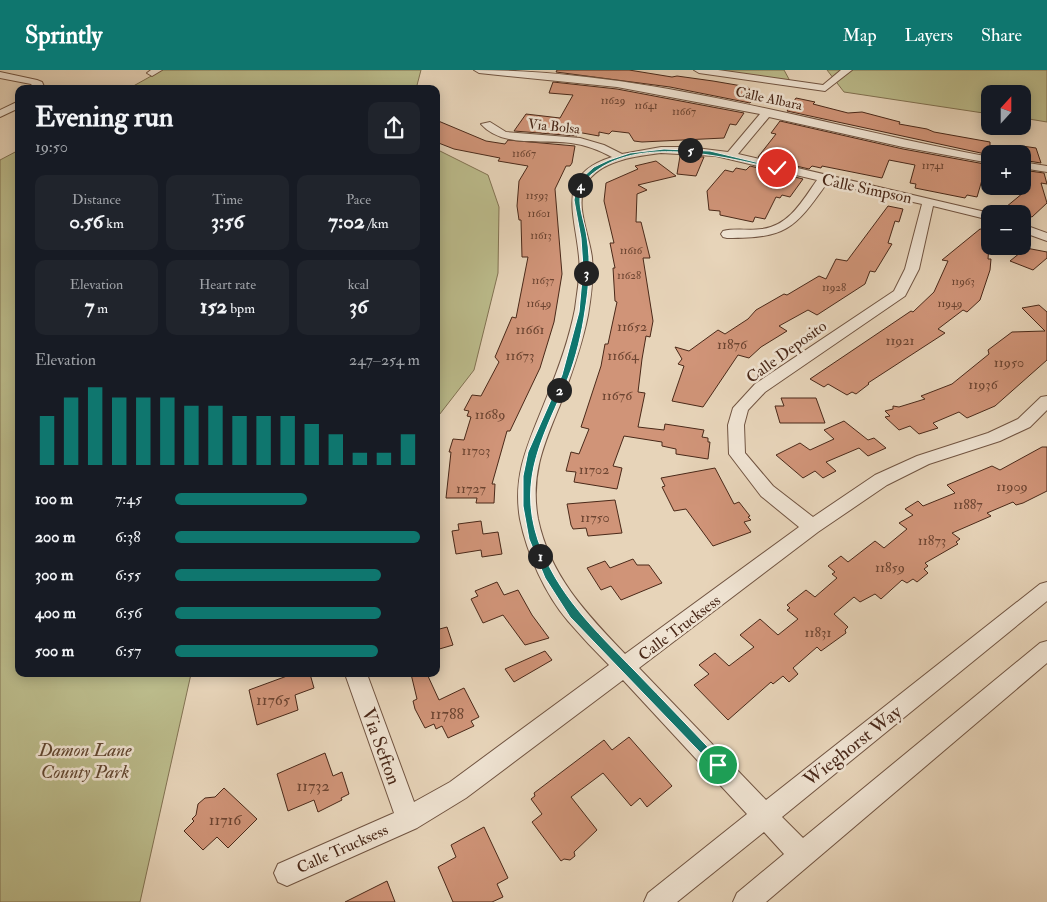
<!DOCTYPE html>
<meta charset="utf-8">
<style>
body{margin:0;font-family:"IM FELL Double Pica",serif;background:#20242c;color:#f1f3f6;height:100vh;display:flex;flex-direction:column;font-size:19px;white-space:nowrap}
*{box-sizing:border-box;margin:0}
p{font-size:16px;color:#9ea1a6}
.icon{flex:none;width:28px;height:28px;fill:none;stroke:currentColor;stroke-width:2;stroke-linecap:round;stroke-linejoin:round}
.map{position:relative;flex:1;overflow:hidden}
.drawer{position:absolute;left:15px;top:15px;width:425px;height:592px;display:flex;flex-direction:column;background:#171b24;border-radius:10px;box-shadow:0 2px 12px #0003}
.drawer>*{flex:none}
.needle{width:32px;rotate:21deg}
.fabs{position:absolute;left:981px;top:15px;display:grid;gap:10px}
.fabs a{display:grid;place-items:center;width:50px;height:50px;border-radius:10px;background:#171b24;box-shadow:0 2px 12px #0003;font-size:25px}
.pin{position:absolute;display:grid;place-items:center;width:42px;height:42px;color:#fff;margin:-21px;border:2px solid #fff;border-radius:50%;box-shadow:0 1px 5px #0007}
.km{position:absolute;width:25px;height:25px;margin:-12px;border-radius:50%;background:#222;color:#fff;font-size:14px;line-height:25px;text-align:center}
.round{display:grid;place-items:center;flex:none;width:52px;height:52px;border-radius:10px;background:#20242c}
.headline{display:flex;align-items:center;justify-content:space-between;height:85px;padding:0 20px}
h1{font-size:28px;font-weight:700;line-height:38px}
.metrics{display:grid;grid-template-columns:repeat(3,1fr);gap:8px;height:85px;padding:5px 20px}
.metrics div{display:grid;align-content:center;border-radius:10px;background:#20242c;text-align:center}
.metrics b{font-size:21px;font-weight:700}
.metrics small{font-size:14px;font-weight:400}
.metrics p{font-size:14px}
.chart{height:140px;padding:10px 20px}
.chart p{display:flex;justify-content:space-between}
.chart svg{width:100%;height:90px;margin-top:5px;stroke:#0f766e;stroke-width:6}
ul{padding:0 20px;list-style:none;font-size:16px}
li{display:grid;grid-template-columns:80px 60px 1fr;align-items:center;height:38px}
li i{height:12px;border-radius:6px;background:#0f766e}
header{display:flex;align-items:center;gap:30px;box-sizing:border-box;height:70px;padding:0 25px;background:#0f766e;color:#fff}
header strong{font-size:24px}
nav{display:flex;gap:28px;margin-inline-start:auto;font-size:18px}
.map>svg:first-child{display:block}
</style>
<header>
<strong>Sprintly</strong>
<nav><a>Map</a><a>Layers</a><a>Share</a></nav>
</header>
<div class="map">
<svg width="1047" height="832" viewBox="0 0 1047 832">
<rect width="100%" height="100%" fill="#e7d4b9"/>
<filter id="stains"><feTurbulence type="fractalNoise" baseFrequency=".004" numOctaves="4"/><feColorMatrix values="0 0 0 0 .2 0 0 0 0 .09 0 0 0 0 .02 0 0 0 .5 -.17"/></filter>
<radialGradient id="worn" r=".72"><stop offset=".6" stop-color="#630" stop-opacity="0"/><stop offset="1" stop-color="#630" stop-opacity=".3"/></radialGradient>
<path fill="#bbbb8b" stroke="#827252" d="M162,0H421L416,19H128Z
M713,0H784L790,11Z
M827,0H1047V52L1023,48L1022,24H990V44L844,22Z
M436,79L488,105L499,137L498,203L474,300L436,349Z
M19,80V604H191L140,832H0V90Z"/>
<path fill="#d09478" stroke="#4a2919" d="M557,0H629L672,7L677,6L713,11L748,17L747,19H750L749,21L757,23L750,33L670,17L556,2Z
M553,12L617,19L744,43L736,55L730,54L724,68L642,72L634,71L629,63L612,61L609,64L599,62V66L577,62V66L514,61L526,44L560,48L573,25L549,23Z
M796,28L815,32L813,34L848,43L862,42L900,52L899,54L927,59L934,62L990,72V85L787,41Z
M436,50L486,71L505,74L508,70L575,76L572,93L570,96H566L555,119L562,204L554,252L540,298L510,361H507L492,414H495L494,433H476L477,428H446L451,382H449L453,369L464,370L471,347L467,346L469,341L464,340L472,325L481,326L499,292L495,287L512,247L516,248L528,187H522L521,150H519L517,136L519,111L528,96L498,91L500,88L454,79L436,72Z
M780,51L903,79L990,95V111L982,110L977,127L967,125L965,128L915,118L916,114L910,113L915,95L889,90L882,108L822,96L821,98L812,96L809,99L758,87L776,64L771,63Z
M1022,76L1036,78L1041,93L1022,90Z
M680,86L704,87L696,106L677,104Z
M656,91L676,106L638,115L647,120L637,124L636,152H641L650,188H643L653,251L650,267L646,266L642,289L638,322L645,323L638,357L664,360L665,354L704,360L702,367L708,368V372H710L708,389L676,384V379L662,376V372L624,366L613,396L622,398L617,419L574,412L576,402L566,401L571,382L579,384L589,359L581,357L601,296L605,274H608L617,232L615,231L613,198H615L610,173H614L604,131L606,113L638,99L635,96Z
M750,96L803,109L790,127L782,125L780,128L776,127L765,149L755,147L753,152L720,145V141L709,140L707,121L725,100L733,102L736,98L746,100Z
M1022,100L1044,103L1047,114L1041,113L1047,133L1032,147L1006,137L1029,118L1022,117Z
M888,136L903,139L899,152L895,151L888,173L892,174L875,202L870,201L865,214L817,245L808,240L779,256L787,261L761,277L749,288L738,285L703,337L672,331L684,296L678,294L682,289L675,277L689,281L718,260L725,264L748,249L756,240L784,224L787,225L819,206L826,209L836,189L847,191Z
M980,159L990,161L988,189H991L990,200L980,230L967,242L963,240L938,259L945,263L868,313L869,314L856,324L852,322L847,325L828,314L824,317L810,309L911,241L913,242L934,222L948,191L942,190Z
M1026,178L1047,182V188L1033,200L1010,191Z
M1039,235L1047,242V290L995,336L967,348L959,342L933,353L938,358L919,364L910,356L899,360L885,347L890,346L885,341L893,339V336L899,337L925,329L921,326L952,314L989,284L988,280L1012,262L1045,261L1022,238Z
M781,328H816L825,353H780L775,336H784Z
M844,351L868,370L874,368L886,378L868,386L859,378L826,392L836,401L823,408L815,401L803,408L776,385L800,373L810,380L834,369L824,360Z
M1042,377H1047V421L1023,433L1016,435L1013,432L987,443L991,446L952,463L960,469L956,472L958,474L925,493L928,496L924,499L928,503L917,512L913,509L907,513L902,510L881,529L875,524L860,532L854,527L834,544L848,557L845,560L846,563L821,581L817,577L793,598L798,604L789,612L783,606L773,614L771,612L728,650L694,615L709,604L699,595L715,583L729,596L754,577L740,565L760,549L778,565L798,549L787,540L790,538L787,535L806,520L815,527L837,508L832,504L835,502L828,496L841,486L848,492L875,471L884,478L907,459L899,453L913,445L905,439L918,431L923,436L955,423L947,415L992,396L1000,400Z
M715,398L734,434L739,432L750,446L748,447L751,450L744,452L751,462L713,476L686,439L674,441L662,417L665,416L661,408Z
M615,430L622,463L588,466L586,458L573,459L571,455L567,434Z
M481,451L483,464L498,462L502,484L482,487L481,480L456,484L452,461L459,460L458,454Z
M633,489L637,495H649L662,513L621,530L611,516L601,520L587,498L605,491L610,498Z
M497,512L504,525L518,520L532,545L549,568L525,575L503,545L483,553L471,529L478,526L475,521Z
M447,557L453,575L436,580V560Z
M545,581L552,590L514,612L505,599Z
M287,604H310L314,618L295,625L298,640L257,655L249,620L287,606Z
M411,604H427L439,630L464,618L479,647L471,651L474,656L448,668L442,656L436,659L434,654L425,658L415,639L413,631L417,629Z
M629,667L672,716L647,737L640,728L631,736L603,703L571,727L597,760L574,782L575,786L570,790L564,789L561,791L532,752L542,744L531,729L535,726L534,723L604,670L612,680Z
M325,683L333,706L342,702L349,724L341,728L342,730L318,742L314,730L288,741L277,704Z
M224,718L257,749L228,778L217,767L203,780L184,761L194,751L192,749L196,745L198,734L205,728L215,727Z
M484,757L508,808L497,814L503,827L492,832H453L438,797L456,787L451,775Z
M387,811L395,832H345Z"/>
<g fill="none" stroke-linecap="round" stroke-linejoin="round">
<defs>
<path id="minor" d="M151,0H162L152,6L147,3Z
M474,0C650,0 819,55 990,87V93L903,77L769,47L738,84L994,144H990V150L933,136L919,199L905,226L765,322L748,340L744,355L745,383L773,416L813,447L875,405L917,386L988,363L1018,349L1041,327L1047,326V340L1030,357L1000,371L929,394L887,415L818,462L639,598L766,730L1040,514L1047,512V531L782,747L803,768L1040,573L1047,571V593L766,832H733L737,823L784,784L764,762L677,832H644L648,823L747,744L623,610L466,728L417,758L287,816L278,812L274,803L278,794L394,743L345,604H367L414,732L450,712L609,595C595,581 581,566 568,551C545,524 527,484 520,449C512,403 530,370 546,329C558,300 569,270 575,239C577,222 581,204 579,187C575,142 555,105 612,87C599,80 586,75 571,73C543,69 502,78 481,54L490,52L506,62L580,68L604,75L622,84L661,77H688L728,82L760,44L617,17L479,3ZM661,83L716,86L817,110C803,130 789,156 762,159C749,161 735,158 723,161L721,164L723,167L727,168C786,168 794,160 827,113L922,134L905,199L894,221L755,314L733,338L728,355L729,384L761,426L799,457L625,584C586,543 550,506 538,449C530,405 544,374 560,335C571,306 582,276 588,245C591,227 594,207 592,188C590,166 574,135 586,114C600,90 637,86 661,83Z
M694,0H718L823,15L841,0H852L825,21L699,3Z
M0,2L37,10L42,12L45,19H35L31,14L0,8Z
M19,31V38L0,47V40Z
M1022,92L1047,96V102L1022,98Z
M1022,154L1047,163V171L1022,162Z"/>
</defs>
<use href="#minor" stroke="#715441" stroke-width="2"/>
<use href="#minor" fill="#efe3d2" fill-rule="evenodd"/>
</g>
<path fill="#0f766e" stroke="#fff" d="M664,79L710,81L780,98L777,99C726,87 643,66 596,101C589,106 582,112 581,121C577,136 585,152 587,168C591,192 589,217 585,241C582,262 576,288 568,308C545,364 517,407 538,470C557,525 595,560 635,601C664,631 693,661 722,692V699L718,701L570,547L545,508L529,469L523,436V406L528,382L562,305L579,242L583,198L581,168L574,130L576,118L583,107L594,97L609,90L630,83Z"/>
<g text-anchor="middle" stroke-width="5" stroke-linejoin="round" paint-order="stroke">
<g font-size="11" fill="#6c4431">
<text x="613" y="34">11629</text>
<text x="646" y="39">11641</text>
<text x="684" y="45">11667</text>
<text x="524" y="87">11667</text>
<text x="933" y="99">11741</text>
<text x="537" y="129">11593</text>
<text x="539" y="147">11601</text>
<text x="541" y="169">11613</text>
<text x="631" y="184">11616</text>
<text x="629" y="209">11628</text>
<text x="543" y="214">11637</text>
<text x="963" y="215">11963</text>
<text x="834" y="221">11928</text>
<text x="539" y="237">11649</text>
<text x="950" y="237">11949</text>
</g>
<g font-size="14" fill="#4a2919" stroke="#efe3d2">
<text transform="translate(769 28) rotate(12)" y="5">Calle Albara</text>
<text transform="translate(554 56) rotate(6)" y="5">Via Bolsa</text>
</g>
<g font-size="14" fill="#6c4431">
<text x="632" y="261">11652</text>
<text x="530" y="264">11661</text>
<text x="900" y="275">11921</text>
<text x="732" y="279">11876</text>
<text x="520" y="290">11673</text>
<text x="623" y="290">11664</text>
<text x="1009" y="297">11950</text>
<text x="983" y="319">11936</text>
<text x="617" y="330">11676</text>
<text x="490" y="349">11689</text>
<text x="476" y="385">11703</text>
<text x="594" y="404">11702</text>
<text x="1012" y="421">11909</text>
<text x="471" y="423">11727</text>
<text x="968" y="439">11887</text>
<text x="595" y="452">11750</text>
<text x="932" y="475">11873</text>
<text x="890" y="502">11859</text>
<text x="818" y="567">11831</text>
</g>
<g font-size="16" fill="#4a2919" stroke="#efe3d2">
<text transform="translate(867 118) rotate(12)" y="6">Calle Simpson</text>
<text transform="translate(786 281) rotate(-36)" y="6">Calle Deposito</text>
<text transform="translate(679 557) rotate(-37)" y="6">Calle Trucksess</text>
<text transform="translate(342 778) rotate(-24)" y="6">Calle Trucksess</text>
</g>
<g font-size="16" fill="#6c4431">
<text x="273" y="635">11765</text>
<text x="447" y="649">11788</text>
<text x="313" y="721">11732</text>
<text x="225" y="755">11716</text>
</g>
<g font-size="19" fill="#4a2919" stroke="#efe3d2">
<text transform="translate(852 675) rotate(-38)" y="7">Wieghorst Way</text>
<text transform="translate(382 676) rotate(70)" y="7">Via Sefton</text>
</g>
<g font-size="19" font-style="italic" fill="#614630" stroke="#efe3d2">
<text x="85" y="686">Damon Lane<tspan x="85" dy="22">County Park</tspan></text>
</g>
</g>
<rect width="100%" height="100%" filter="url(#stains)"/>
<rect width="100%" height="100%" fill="url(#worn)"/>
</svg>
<div class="fabs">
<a><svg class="needle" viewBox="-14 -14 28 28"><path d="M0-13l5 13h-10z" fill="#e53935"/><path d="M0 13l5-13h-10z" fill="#9ea1a6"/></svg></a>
<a>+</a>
<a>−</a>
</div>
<div class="pin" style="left:718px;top:695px;background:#1e9e55"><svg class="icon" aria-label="arrive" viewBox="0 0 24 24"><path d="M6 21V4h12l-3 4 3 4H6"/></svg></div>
<div class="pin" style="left:777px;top:98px;background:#d93025"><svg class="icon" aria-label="check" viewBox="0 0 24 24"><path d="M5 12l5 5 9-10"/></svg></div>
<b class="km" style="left:540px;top:486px">1</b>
<b class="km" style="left:559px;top:320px">2</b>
<b class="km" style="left:586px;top:203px">3</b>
<b class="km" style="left:580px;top:115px">4</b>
<b class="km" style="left:690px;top:80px">5</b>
<section class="drawer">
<div class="headline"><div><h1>Evening run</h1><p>19:50</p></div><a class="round"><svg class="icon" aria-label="share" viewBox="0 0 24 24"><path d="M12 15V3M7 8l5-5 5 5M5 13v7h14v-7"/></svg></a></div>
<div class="metrics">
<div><p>Distance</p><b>0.56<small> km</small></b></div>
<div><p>Time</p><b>3:56</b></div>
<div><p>Pace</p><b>7:02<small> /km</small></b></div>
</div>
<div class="metrics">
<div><p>Elevation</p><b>7<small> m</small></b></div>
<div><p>Heart rate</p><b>152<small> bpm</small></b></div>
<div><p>kcal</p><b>36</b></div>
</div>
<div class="chart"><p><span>Elevation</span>247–254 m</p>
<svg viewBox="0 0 160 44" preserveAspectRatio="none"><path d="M5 44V20M15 44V11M25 44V6M35 44V11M45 44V11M55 44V11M65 44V15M75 44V15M85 44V20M95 44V20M105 44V20M115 44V24M125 44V29M135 44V38M145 44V38M155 44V29"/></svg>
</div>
<ul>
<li><b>100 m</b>7:45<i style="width:54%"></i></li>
<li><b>200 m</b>6:38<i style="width:100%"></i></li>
<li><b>300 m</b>6:55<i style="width:84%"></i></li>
<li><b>400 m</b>6:56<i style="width:84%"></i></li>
<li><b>500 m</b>6:57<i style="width:83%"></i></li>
</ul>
</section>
</div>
